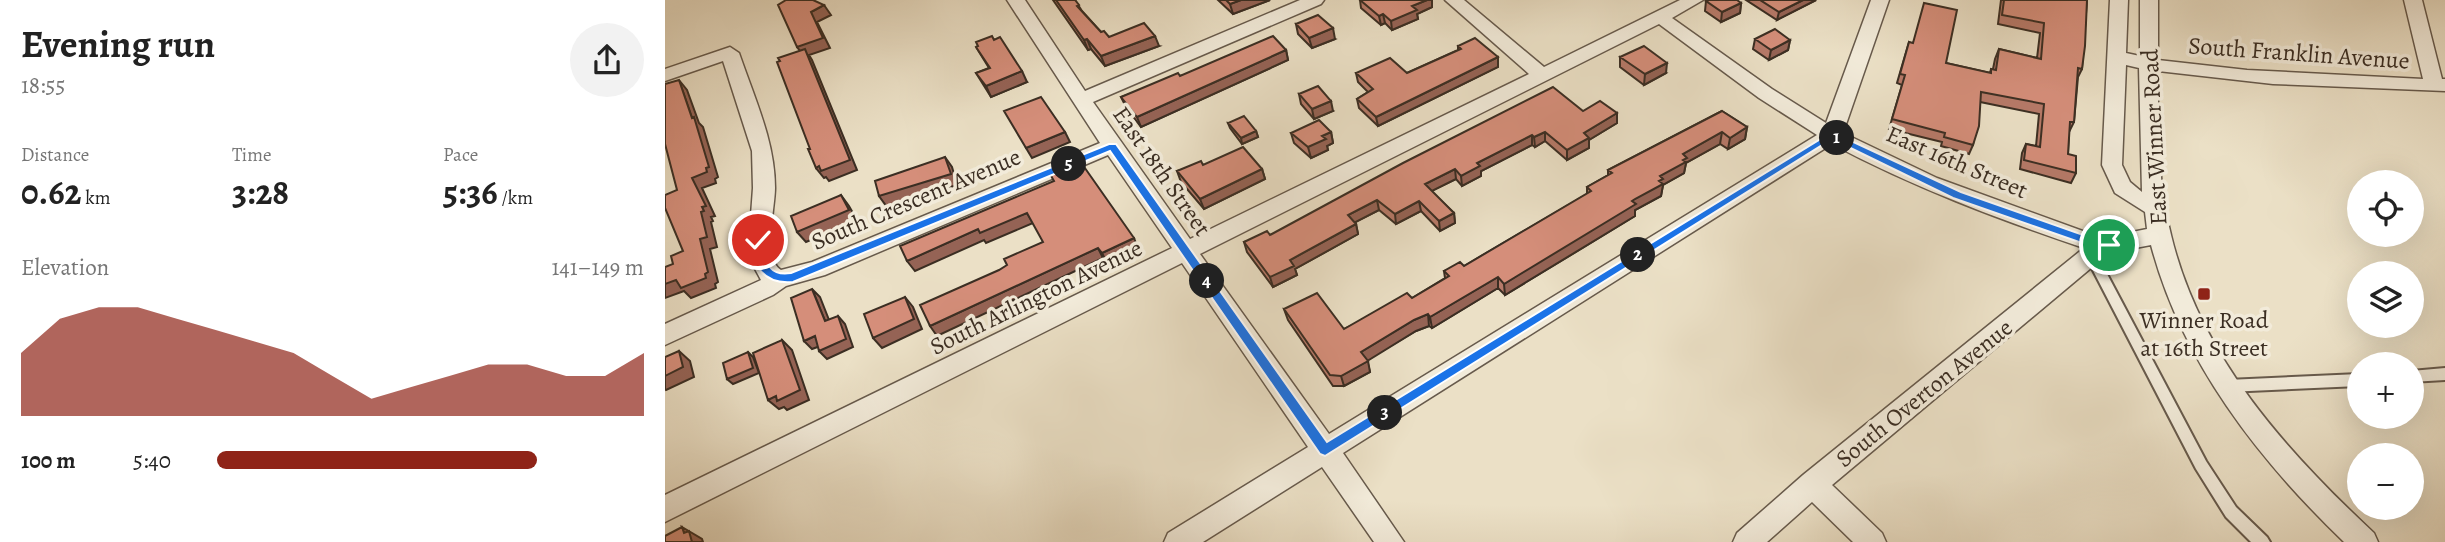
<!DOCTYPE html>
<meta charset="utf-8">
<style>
body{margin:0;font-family:Alegreya,serif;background:#f2f2f2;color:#222;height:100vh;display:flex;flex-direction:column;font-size:26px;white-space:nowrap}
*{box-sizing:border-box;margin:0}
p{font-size:23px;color:#767676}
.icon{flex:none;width:38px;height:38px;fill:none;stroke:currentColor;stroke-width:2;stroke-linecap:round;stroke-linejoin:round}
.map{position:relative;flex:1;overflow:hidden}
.details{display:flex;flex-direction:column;background:#fff;width:665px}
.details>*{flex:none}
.buttons{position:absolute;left:1682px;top:170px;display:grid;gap:14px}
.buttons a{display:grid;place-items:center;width:77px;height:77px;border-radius:50%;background:#fff;box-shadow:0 7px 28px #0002;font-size:35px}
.pin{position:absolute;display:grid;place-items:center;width:60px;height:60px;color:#fff;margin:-30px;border:4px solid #fff;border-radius:50%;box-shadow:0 2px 7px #0007}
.km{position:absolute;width:35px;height:35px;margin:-18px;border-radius:50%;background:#222;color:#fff;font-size:19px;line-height:35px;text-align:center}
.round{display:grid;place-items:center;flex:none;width:74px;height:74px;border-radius:37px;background:#f2f2f2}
.summary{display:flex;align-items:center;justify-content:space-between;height:119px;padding:0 21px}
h1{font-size:38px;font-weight:600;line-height:52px}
.stats{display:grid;grid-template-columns:repeat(3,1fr);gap:10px;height:119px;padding:7px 21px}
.stats div{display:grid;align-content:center}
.stats b{font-size:35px;font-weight:600}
.stats small{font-size:19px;font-weight:400}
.stats p{font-size:19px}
.chart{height:196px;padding:14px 21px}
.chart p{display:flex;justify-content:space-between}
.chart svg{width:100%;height:126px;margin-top:7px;fill:#8f2418;opacity:.7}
ul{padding:0 21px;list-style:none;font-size:23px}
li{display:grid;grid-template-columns:112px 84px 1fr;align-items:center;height:52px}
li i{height:18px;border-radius:9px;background:#8f2418}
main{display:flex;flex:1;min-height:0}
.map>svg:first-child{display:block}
</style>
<main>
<section class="details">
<div class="summary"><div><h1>Evening run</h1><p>18:55</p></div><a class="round"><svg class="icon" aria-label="share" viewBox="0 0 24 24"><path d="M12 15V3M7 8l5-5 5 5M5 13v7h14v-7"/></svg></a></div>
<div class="stats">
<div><p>Distance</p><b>0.62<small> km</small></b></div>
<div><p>Time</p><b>3:28</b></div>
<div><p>Pace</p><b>5:36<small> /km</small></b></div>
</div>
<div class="chart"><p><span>Elevation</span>141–149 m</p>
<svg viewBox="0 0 160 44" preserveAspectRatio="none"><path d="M0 44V22L10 10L20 6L30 6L40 10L50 14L60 18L70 22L80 30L90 38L100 34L110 30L120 26L130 26L140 30L150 30L160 22V44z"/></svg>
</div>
<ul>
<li><b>100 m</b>5:40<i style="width:75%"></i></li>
</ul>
</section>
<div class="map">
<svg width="1780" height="542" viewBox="0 0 1780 542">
<rect width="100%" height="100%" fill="#ebe0c6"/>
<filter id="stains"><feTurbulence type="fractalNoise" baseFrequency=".00286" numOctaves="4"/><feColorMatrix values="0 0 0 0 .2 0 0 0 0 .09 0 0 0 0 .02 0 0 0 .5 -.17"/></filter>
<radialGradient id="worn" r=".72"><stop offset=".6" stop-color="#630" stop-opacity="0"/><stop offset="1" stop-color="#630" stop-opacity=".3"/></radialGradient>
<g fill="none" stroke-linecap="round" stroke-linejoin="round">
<defs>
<path id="lane" d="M1426,251L1432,255L1541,461L1571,507L1602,537L1605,542H1586L1561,517L1531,469L1420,255Z
M1780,368V380L1746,382V371Z
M1694,374V386L1562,392L1557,390L1555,386L1557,382L1562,380Z"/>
<path id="street" d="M342,0H360L420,91L635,0H659L656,4L428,102L525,239L864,74L780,0H799L879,67L1015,0H1038L1007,18L1107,89L1161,123L1206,0H1224L1178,133L1272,178L1437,238L1482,229L1480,212L1450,193L1437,165L1445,0H1463L1461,53L1475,56V0H1493V60L1582,70L1758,79L1739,0H1757L1777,79H1780V91L1608,84L1493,71C1493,125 1492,182 1506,235C1535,356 1620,450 1709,533L1713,542H1679C1593,459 1517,362 1486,245L1444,253L1167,485L1217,533L1221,542H1188L1147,502L1102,542H1068L1072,533L1138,475L1419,248C1333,219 1248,187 1167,144L678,453L739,542H709L657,467L538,542H499L503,533L643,447L517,263L0,522V495L507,248L443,155L160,275L121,286L108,295L0,345V324L96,280L83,256L88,188L87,151L58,61L0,81V69L65,47L74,53C89,97 110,141 110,188C110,208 97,259 116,270L147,262L435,143ZM994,24L1094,98L1152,135L664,434L535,254ZM1461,65L1474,68L1477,192L1465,182L1457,165Z"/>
</defs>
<use href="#lane" stroke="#675a4c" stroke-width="4"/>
<use href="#street" stroke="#675a4c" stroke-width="3"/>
<use href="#lane" fill="#f2ebda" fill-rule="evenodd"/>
<use href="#street" fill="#f2ebda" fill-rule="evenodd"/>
</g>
<path fill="#b77a69" stroke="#3b2e23" stroke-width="2" d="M388,0H410L417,11L436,32L444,37L494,46L440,66L426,49L423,50Z
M553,0H605L568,14Z
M695,0H767V7L752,14L753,19L727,30L720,23L716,25L696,8Z
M1081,0H1151L1112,20Z
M1336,0H1422L1417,69L1413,77L1409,122L1404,132L1403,154L1411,173L1406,183L1355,169L1357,153L1361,144L1371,146L1374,114L1315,102L1308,145L1304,154L1276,146L1277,142L1224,129L1237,85L1232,83L1244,42L1281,63L1325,73L1326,69H1328L1330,59L1334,49L1372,58L1375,33L1333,24Z
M1041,1L1076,3L1075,13L1056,22L1040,11Z
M631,24L670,39L647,48L633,34Z
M1090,39L1125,40L1123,50L1104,60L1088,49Z
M793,46L833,57V67L713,126L694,108L692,99L703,92L693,82L691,73H742L793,50Z
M311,47L362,82L326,97L311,73L324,68Z
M621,50L623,60L476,127L461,107L456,97L515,76Z
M955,57L1001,73L979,85L955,67Z
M634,94L668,111L649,119L636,104Z
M918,111L952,113V123L924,140V148L902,160L880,141L870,147L867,145L816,171V176L797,186L791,179L766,191L789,213L790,223L775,231L756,211L731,224L714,210L690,222L691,224L693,234L630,269L632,275L608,287L582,252L579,242L605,235Z
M1057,111L1082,127L1080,139L1063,149L1055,144L1021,163L1019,173L998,185L996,196L970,210V216L840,295L833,288L767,328L764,326L751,331L702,360L705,372L679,386H668L623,320L619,309L679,329L747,298L780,278L779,271L799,266L922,194V187L943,175V170Z
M563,123L591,131L593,137L577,144L565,128Z
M666,132L668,143L662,146L663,150L646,158L629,143L626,133Z
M538,165L597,169L600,179L539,209L516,182L512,171Z"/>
<path fill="#956355" stroke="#3b2e23" stroke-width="2" d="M576,0H605L568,14L565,4Z
M762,0H767V7L752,14L753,19L727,30L726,21L747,6Z
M1138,0H1151L1112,20L1114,12Z
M1076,3L1075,13L1056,22L1057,12Z
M159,5L166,15L152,22L165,48L144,55L147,60L192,170L164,181L161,177L159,178L151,168L140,57L132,47L146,12Z
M718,14L720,23L716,25L714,16Z
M668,28L670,39L647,48L644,38Z
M490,36L494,46L440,66L436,56Z
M422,39L426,49L423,50L419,40Z
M1125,40L1123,50L1104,60L1106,50Z
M621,50L623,60L476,127L472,117Z
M833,57V67L713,126L711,117Z
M1002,63L1001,73L979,85L980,74Z
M357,71L362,82L326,97L321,86Z
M14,80L22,90L34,123L38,127L53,177L50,179L51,183L37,188L50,216L46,217L48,221L46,222L52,247L45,249L53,282L50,284L51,288L26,298L19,291L0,298V284L35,239L27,178V118Z
M666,101L668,111L649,119L647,109Z
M952,113V123L924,140V148L902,160V150L919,133Z
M1082,127L1080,139L1063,149L1065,138Z
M591,131L593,137L577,144L576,138Z
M400,132L405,142L367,158L361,148Z
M666,132L668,143L662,146L663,150L646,158L643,147L657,136Z
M880,132V141L870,147L869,137Z
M1057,132L1055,144L1021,163L1019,173L998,185L996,196L970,210V216L840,295L839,284L967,201L1018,154Z
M867,135V145L816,171V176L797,186L796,176L812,163Z
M280,157L287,167L292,185L222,207L214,196Z
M597,169L600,179L539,209L535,199Z
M790,169L791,179L761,194L760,184Z
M176,195L184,206L192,220L141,242L132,232Z
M712,200L714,210L685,225L683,215Z
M754,201L756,211L731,224L730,214Z
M362,213L368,223L321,243L319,240L250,271L242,261L313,229Z
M789,213L790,223L775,231L774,221Z
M691,224L693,234L630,269L632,275L608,287L605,277L625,260Z
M469,238L473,248L442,263L437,253Z
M433,248L438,258L272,336L265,326Z
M833,277V288L767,328L765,317Z
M147,289L155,297L168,330L160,321Z
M240,297L248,307L257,329L217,348L208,338Z
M763,314L764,326L751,331L699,363L696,352L749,320Z
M173,316L180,324L188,347L162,359L154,351Z
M150,336L158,345L147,349L139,341Z
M117,340L127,350L144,400L122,410L119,407L114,409L103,400Z
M14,351L25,361L29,377L1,390L0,389V376Z
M83,352L88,357L94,373L68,384L62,379Z
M703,361L705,372L679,386L676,376Z
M17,527L37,539L38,542H27L19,533Z"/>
<path fill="#d58e7a" stroke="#3b2e23" stroke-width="2" d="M121,0H148L159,5L146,12L158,38L132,47L113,5Z
M391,0H410L414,5L412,6L436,32L439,31L444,37L479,23L490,36L436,56L422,39L419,40Z
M561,0H576L565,4Z
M695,0H762L747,6L752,10L726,21L718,14L714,16Z
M1044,0H1072L1076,3L1057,12L1041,1Z
M1095,0H1138L1114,12Z
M1339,0H1422L1420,46L1417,69L1413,68L1409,122H1405L1403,154L1411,156V173L1359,160L1361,144L1375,147L1379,104L1316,92L1314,126L1308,145L1279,137L1280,133L1227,119L1240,75L1235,74L1244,42L1248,43L1259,3L1292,10L1281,63L1326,73V69L1331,70L1334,49L1376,59L1379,23L1337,15Z
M653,15L668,28L644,38L631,24Z
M1110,29L1125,40L1106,50L1090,39Z
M327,36L329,40L335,37L357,71L321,86L311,73L325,68L311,47L313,46L311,42Z
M608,36L621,50L472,117L456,97L513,73L515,76Z
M810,38L833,57L711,117L692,99L708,89L691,73L725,58L742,73L796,49L793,46Z
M979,46L1002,63L980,74L955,57Z
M140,49L185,160L156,171L154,166L151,168L143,149H145L112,62L115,61L113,58Z
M14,80L27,118L29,117L44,167L41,168L42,172L27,178L41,206L37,207L39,211L36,212L42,237L35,239L43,272L40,274L41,278L16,288L11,280L0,284V267L8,264L6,256L18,251L0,208V195L12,190L0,144V84Z
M653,86L666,101L647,109L634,94Z
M888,87L918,111L935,101L952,113L919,133L924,138L902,150L880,132L869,137L867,135L812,163L815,166L796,176L790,169L760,184L789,213L774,221L754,201L730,214L712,200L683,215L691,224L625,260L629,266L605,277L579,242L602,231L605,235L738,163Z
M376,97L400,132L361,148L339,111Z
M1057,111L1082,127L1065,138L1057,132L1018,154L1022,158L1018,160L1021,162L995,176L998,179L994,181L998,184L970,199L967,201L971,204L839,284L833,277L765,317L763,314L749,320L696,352L703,361L676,376L665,375L619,309L652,293L679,329L742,293L747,298L784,276L779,271L795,262L799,266L926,191L922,187L947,173L943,170Z
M579,116L591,131L576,138L563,123Z
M654,120L666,132L657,136L661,139L643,147L626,133Z
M578,147L597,169L535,199L512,171L536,161L538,165Z
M280,157L286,174L214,196L210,181Z
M415,161L469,238L437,253L433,248L265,326L255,305L334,270L342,265L339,259L378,242L362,213L315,233L313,229L242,261L235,246L389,181L385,174Z
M176,195L184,210L132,232L126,216Z
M147,289L160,321L173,316L181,339L154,351L150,336L139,341L126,298Z
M240,297L249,319L208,338L199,314Z
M117,340L135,390L112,401L111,396L103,400L88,353Z
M14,351L18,367L0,376V357Z
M83,352L88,368L62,379L58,363Z
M17,527L19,533L24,531L27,542H0V536Z"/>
<path fill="#1a73e8" stroke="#fff" stroke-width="2" d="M1167,132L1296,192L1438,242H1448L1449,245L1437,250L1288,198L1167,139L660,456L655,454L445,151L128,282C100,285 82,264 89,237H97C103,256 98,277 126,273L444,144H451L662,442Z"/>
<rect fill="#8f2418" stroke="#f2ebda" stroke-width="2.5" x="1532" y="287" width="14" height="14" rx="3.5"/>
<g text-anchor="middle" stroke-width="7" stroke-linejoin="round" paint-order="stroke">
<g font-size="24" fill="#3b2e23" stroke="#f2ebda">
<text transform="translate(1634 53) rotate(4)" y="8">South Franklin Avenue</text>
<text transform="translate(1489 137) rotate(-93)" y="8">East Winner Road</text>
<text transform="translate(1292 162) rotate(23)" y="8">East 16th Street</text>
<text transform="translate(497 171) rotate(55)" y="8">East 18th Street</text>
<text transform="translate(251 199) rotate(-23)" y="8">South Crescent Avenue</text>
<text transform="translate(371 297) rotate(-26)" y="8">South Arlington Avenue</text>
<text transform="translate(1259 393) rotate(-39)" y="8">South Overton Avenue</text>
</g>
<g font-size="24" fill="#3b2e23" stroke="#f2ebda">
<text x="1539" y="328">Winner Road<tspan x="1539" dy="28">at 16th Street</tspan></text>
</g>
</g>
<rect width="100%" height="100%" filter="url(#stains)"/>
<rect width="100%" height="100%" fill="url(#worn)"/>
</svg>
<div class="buttons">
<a><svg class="icon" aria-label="locate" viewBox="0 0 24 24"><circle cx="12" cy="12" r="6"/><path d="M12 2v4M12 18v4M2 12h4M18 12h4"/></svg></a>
<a><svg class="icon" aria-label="layers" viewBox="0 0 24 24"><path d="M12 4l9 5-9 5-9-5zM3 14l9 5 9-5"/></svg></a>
<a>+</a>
<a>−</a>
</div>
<div class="pin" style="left:1444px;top:245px;background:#1e9e55"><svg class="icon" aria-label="arrive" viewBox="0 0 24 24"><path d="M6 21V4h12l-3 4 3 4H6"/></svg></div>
<div class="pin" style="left:93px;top:240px;background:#d93025"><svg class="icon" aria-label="check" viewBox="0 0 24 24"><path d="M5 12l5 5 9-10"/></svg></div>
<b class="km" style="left:1172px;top:138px">1</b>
<b class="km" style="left:973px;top:255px">2</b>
<b class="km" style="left:720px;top:413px">3</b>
<b class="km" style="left:542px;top:281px">4</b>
<b class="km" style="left:404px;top:164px">5</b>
</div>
</main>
